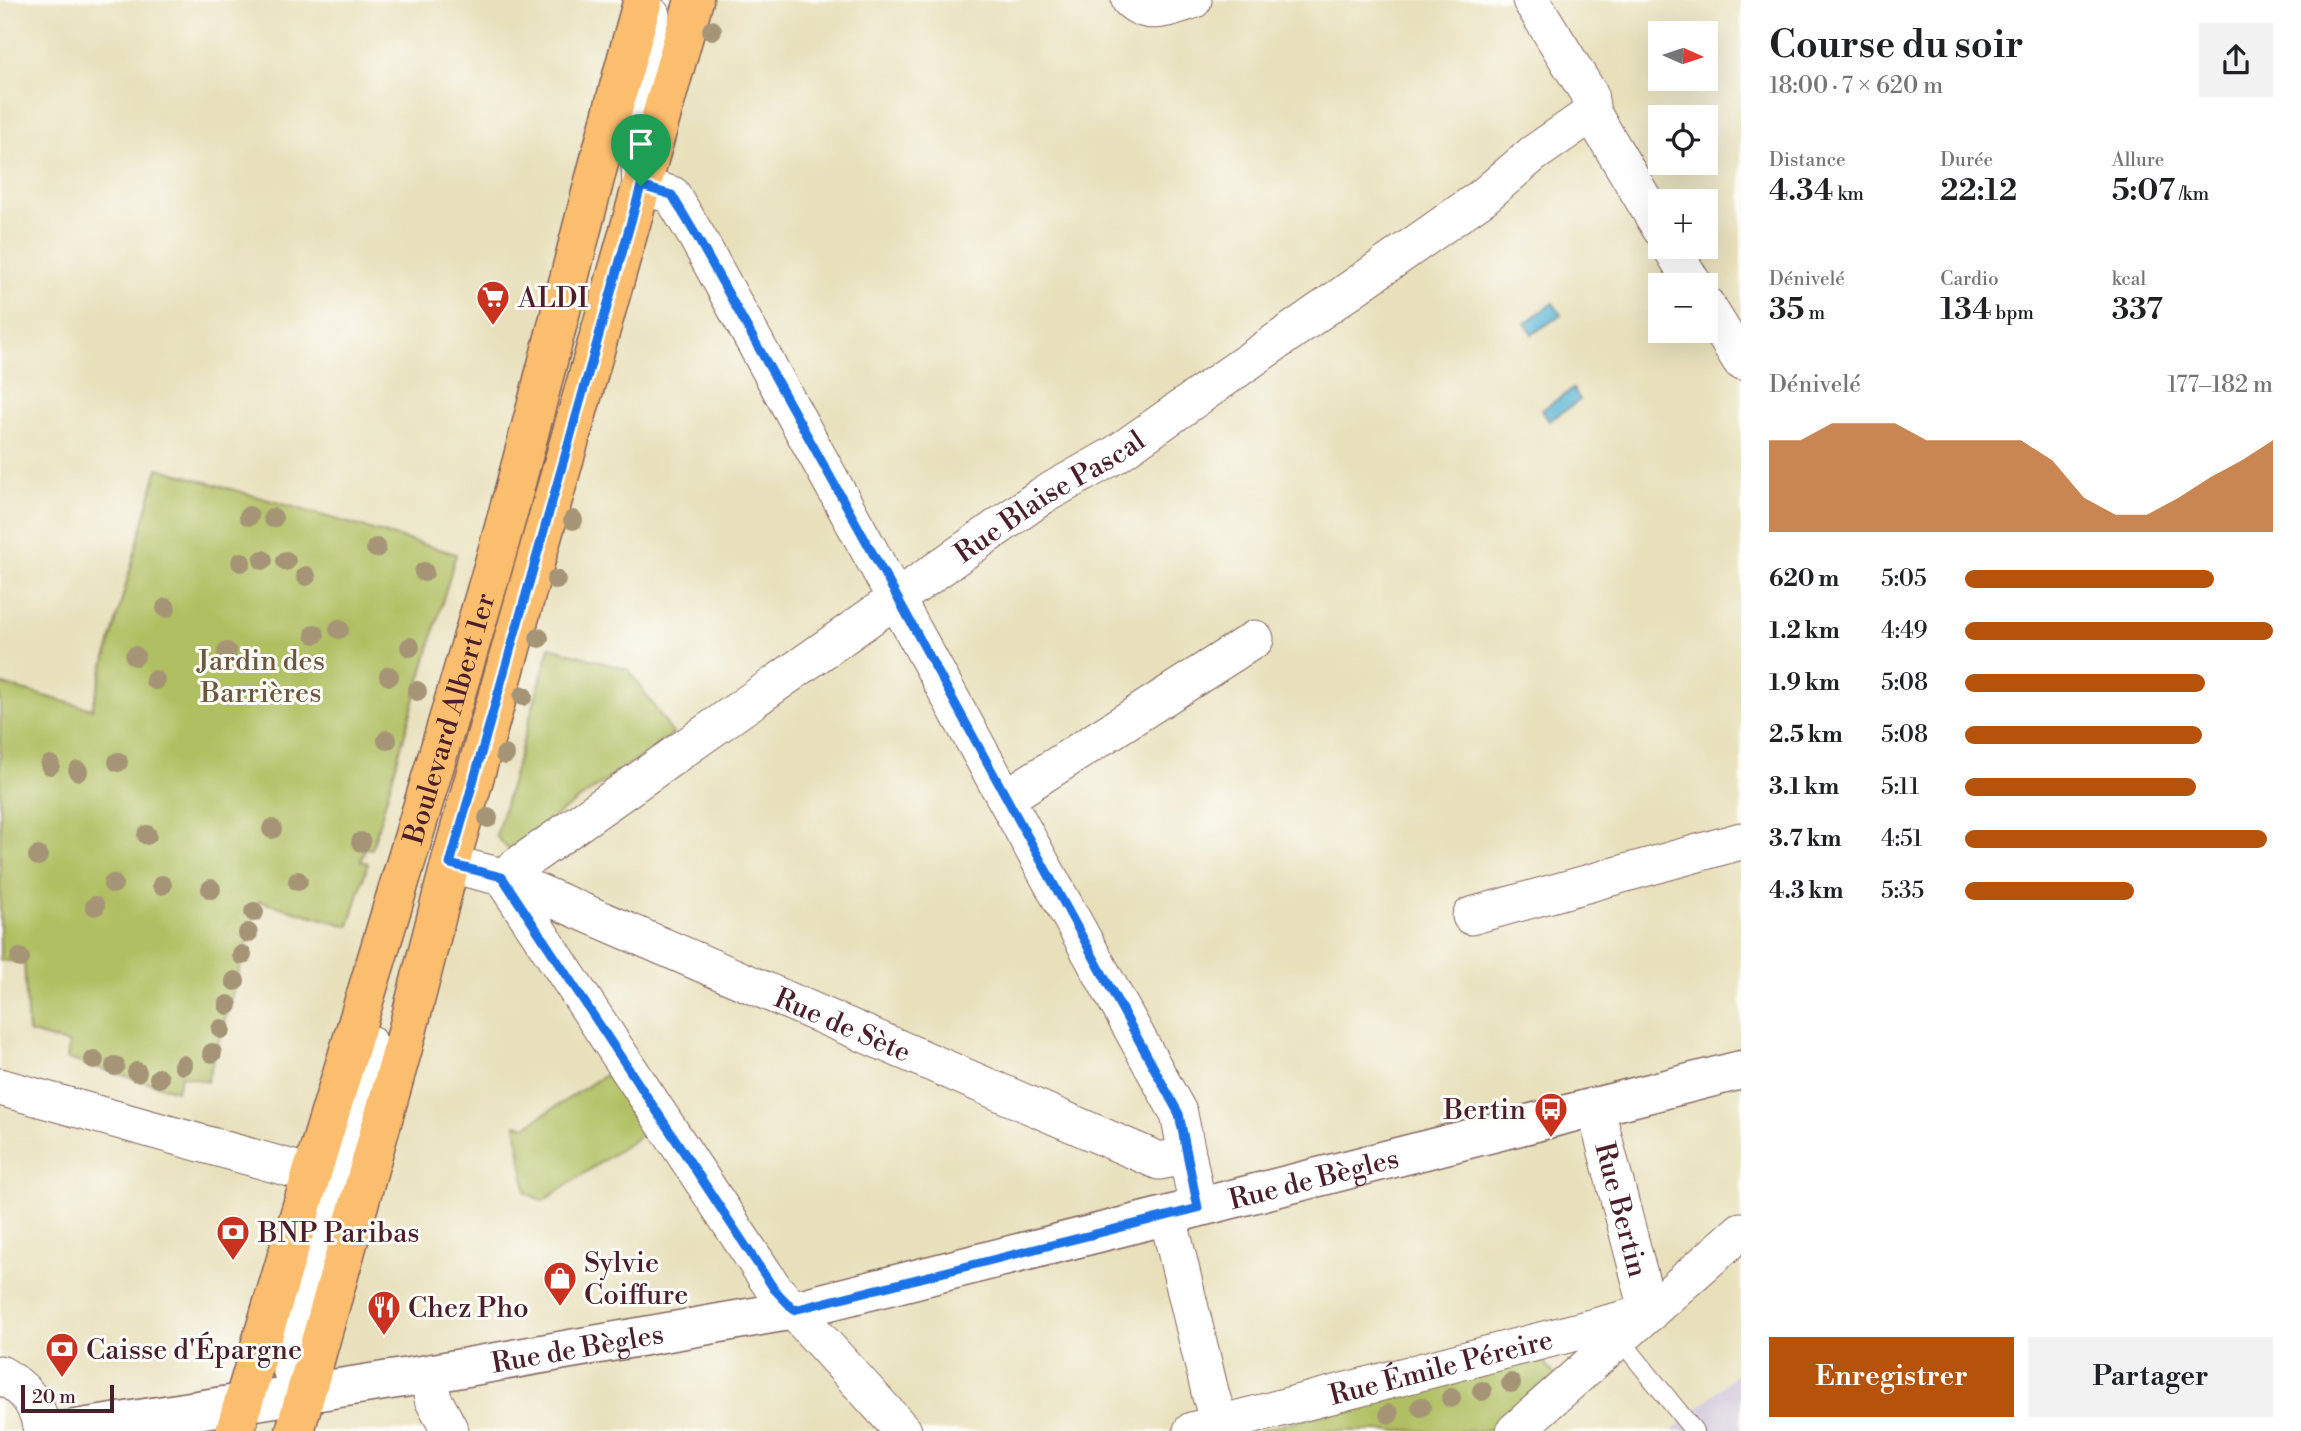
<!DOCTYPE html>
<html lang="fr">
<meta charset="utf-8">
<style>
body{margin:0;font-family:"Libre Bodoni",serif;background:#f2f2f2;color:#202124;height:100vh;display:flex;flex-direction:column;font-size:26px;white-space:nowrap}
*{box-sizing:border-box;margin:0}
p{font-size:23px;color:#757577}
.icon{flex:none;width:38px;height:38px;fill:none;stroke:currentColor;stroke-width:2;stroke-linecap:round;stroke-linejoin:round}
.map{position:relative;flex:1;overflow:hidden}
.sheet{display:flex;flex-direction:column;background:#fff;width:560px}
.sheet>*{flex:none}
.needle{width:46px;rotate:93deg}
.buttons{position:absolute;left:1648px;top:21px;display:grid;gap:14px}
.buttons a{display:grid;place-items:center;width:70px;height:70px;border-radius:0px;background:#fff;box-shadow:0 7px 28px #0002;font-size:35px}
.scale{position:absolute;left:21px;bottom:18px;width:93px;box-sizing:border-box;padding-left:7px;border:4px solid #4a1f2b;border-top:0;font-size:19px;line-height:24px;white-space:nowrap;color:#4a1f2b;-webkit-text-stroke:5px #fdfcf7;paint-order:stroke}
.pin{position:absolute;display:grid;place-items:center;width:60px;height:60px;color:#fff;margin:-72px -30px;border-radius:50% 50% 50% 0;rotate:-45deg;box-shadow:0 0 7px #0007}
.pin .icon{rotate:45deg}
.round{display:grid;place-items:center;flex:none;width:74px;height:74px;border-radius:0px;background:#f2f2f2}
.headline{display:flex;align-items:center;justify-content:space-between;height:119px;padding:0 28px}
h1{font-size:38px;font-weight:600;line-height:52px}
.metrics{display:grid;grid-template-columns:repeat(3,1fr);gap:10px;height:119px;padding:7px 28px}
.metrics div{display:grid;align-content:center}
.metrics b{font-size:30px;font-weight:600}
.metrics small{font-size:19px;font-weight:400}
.metrics p{font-size:19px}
.chart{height:196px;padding:14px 28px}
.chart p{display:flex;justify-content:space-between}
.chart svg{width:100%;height:126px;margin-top:7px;fill:#b45309;opacity:.7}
.action{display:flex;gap:14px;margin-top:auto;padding:14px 28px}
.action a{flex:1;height:80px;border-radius:0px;background:#b45309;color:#fff;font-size:28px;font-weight:600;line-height:80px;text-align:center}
.action a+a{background:#f2f2f2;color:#202124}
ul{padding:0 28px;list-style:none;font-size:23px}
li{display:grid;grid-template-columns:112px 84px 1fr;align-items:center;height:52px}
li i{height:18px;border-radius:9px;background:#b45309}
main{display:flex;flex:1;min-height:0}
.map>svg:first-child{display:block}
</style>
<main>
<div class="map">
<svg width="1741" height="1431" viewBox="0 0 1741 1431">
<rect width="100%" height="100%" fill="#fdfcf7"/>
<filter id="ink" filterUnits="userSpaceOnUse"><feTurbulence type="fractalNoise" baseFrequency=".0143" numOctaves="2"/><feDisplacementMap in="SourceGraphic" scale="14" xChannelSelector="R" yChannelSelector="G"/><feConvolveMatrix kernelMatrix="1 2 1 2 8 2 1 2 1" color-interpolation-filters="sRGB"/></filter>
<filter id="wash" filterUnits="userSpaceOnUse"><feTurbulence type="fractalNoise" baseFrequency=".00686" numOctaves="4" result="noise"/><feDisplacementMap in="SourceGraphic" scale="28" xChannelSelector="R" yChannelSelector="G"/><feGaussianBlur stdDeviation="1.57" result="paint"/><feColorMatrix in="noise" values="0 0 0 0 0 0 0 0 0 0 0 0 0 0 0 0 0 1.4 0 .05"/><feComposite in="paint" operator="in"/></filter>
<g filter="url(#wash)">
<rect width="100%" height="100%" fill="#e8e0bb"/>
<path fill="#cabfd7" d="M1741,1370V1431H1672Z"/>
<path fill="#b0bf62" stroke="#7d6f46" stroke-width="2" d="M158,468L456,554L372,849L365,848L361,861L368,863L349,926L259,901L207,1082L181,1075L177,1091L67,1059L69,1044L28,1032L24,962L0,960V684L92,709Z
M550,647L629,670L673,734L508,849L496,836Z
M608,1073L646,1132L543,1201L526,1193L516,1124L526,1126Z
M1541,1358L1558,1380L1500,1431H1258Z"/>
<path fill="#53b3d1" stroke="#4e697e" stroke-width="2" d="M1553,303L1561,315L1532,334L1525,323Z
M1573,389L1580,400L1549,421L1542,410Z"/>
</g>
<g filter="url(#ink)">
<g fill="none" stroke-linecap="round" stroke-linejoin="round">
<defs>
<path id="service" d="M1620,1339L1694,1431"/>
<g id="minor">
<path d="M1130,0C1149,18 1171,7 1193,0"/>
<path d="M1531,0L1589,94L1592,113L1661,229"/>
<path d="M651,15L638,127L641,186L672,195L697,237L1179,1114L1198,1208"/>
<path d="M1671,247L1694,285"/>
<path d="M1706,305L1741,361"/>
<path d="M1006,798L1255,639"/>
<path id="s1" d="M450,864L502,877L1159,1161L1187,1156"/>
<path id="s2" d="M502,877L1042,496L1115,455L1484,196L1533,154L1592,113"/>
<path d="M502,877L774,1289L903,1431"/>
<path d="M1471,916L1741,841"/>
<path d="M0,1087L311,1174"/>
<path id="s3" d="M1595,1106L1649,1313"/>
<path d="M1168,1217L1211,1396L1220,1424L1225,1431"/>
<path d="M0,1374C25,1388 38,1403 42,1431"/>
<path d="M428,1374L433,1399L450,1431"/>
<path id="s4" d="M1192,1431L1649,1313"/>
<path d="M1515,1431L1741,1231"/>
</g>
<g id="tertiary">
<path d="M306,1394L296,1382L289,1361L295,1330L337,1182L367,1043"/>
<path id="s5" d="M62,1431L416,1376L794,1310L1741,1070"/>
</g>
<g id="primary">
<path id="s6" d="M235,1431C321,1137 414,844 498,549C549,367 591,182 643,0"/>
<path d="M295,1431L403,1048L450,864L694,0"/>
</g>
</defs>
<use href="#service" stroke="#81635d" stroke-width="20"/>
<use href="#minor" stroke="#81635d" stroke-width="39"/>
<use href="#tertiary" stroke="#81635d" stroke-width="41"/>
<use href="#primary" stroke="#81635d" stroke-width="41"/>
<use href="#service" stroke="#fff" stroke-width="18"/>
<use href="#minor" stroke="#fff" stroke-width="37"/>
<use href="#tertiary" stroke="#fff" stroke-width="38"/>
<use href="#primary" stroke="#fbbd6e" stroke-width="38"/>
</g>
<g fill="#a59576">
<circle cx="712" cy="30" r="10"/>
<circle cx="249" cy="516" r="10"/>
<circle cx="273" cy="518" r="10"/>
<circle cx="573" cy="520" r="10"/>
<circle cx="376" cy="548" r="10"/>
<circle cx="263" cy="560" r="10"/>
<circle cx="286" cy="561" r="10"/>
<circle cx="241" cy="562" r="10"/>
<circle cx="424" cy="572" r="10"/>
<circle cx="306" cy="576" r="10"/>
<circle cx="556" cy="580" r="10"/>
<circle cx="166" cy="608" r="10"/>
<circle cx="339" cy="629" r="10"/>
<circle cx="315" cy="634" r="10"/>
<circle cx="539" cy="638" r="10"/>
<circle cx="410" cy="647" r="10"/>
<circle cx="227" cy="652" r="10"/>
<circle cx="135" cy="656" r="10"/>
<circle cx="389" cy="676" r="10"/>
<circle cx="155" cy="680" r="10"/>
<circle cx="417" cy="691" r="10"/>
<circle cx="523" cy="696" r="10"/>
<circle cx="387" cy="740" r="10"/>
<circle cx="505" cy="755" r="10"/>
<circle cx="118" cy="762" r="10"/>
<circle cx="50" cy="765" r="10"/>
<circle cx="78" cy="771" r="10"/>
<circle cx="488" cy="818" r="10"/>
<circle cx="272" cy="829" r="10"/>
<circle cx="147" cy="835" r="10"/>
<circle cx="361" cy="842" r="10"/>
<circle cx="38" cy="856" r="10"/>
<circle cx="298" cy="881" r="10"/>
<circle cx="113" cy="884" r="10"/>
<circle cx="162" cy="885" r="10"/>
<circle cx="211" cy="889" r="10"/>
<circle cx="95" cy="906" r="10"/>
<circle cx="254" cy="912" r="10"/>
<circle cx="248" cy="933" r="10"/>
<circle cx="242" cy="955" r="10"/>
<circle cx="20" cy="958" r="10"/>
<circle cx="235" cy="981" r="10"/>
<circle cx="228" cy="1005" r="10"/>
<circle cx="221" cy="1029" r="10"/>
<circle cx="212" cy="1053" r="10"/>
<circle cx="94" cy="1060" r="10"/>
<circle cx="183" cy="1065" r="10"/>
<circle cx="115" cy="1066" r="10"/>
<circle cx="137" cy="1072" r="10"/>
<circle cx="159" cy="1078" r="10"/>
<circle cx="1511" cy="1383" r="10"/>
<circle cx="1482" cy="1391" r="10"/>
<circle cx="1451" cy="1398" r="10"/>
<circle cx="1421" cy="1407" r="10"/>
<circle cx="1389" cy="1414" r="10"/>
</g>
</g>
<g fill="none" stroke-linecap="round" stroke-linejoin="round" filter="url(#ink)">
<defs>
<path id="route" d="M641,186L672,195L697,237L897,597L1179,1114L1198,1208L794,1310L774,1289L502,877L450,864Z"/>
</defs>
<use href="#route" stroke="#fff" stroke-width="14"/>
<use href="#route" stroke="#1a73e8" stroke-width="9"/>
</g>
<defs>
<symbol id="supermarket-pin" viewBox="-11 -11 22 30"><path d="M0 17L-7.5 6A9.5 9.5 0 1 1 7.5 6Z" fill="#c8321e" stroke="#fdfcf7"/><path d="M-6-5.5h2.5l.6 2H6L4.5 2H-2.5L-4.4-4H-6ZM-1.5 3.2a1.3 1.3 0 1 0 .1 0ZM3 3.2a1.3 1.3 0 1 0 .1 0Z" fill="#fff"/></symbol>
<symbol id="bus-pin" viewBox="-11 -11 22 30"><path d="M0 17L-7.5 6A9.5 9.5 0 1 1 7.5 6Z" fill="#c8321e" stroke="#fdfcf7"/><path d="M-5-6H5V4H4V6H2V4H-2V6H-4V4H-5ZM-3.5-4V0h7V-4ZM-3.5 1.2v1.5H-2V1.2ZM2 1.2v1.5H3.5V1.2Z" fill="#fff"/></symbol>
<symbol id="bank-pin" viewBox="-11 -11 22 30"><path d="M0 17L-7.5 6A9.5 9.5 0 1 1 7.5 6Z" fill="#c8321e" stroke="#fdfcf7"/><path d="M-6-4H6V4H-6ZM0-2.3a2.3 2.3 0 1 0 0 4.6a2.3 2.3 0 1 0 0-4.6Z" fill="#fff"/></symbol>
<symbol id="shop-pin" viewBox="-11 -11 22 30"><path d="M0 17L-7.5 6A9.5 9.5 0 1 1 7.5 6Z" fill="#c8321e" stroke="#fdfcf7"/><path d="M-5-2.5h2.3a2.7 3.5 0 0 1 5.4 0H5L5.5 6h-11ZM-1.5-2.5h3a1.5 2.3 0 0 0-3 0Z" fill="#fff"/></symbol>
<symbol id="restaurant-pin" viewBox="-11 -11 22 30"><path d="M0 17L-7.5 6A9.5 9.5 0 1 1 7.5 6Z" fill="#c8321e" stroke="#fdfcf7"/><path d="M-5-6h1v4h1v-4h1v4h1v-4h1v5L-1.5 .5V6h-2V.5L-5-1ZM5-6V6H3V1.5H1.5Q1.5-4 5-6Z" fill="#fff"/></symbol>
</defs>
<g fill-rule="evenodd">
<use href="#supermarket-pin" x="474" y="278" width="38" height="52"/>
<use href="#bus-pin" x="1532" y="1090" width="38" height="52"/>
<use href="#bank-pin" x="214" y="1213" width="38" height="52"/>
<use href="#shop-pin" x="541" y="1259" width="38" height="52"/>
<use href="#restaurant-pin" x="365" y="1288" width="38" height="52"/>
<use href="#bank-pin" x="43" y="1330" width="38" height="52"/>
</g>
<g text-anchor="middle" stroke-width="6" stroke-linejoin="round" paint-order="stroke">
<g font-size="28" fill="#4a1f2b" stroke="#fdfcf7" text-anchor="start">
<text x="518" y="307">ALDI</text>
<text x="1526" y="1119" text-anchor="end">Bertin</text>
<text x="258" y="1242">BNP Paribas</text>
<text x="584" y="1272">Sylvie<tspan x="584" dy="32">Coiffure</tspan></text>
<text x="408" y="1317">Chez Pho</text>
<text x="86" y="1359">Caisse d'Épargne</text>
</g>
<g font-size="28" fill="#4a1f2b" stroke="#fdfcf7">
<text dy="10" stroke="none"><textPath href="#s2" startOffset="667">Rue Blaise Pascal</textPath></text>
<text dy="10" stroke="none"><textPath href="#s6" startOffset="744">Boulevard Albert 1er</textPath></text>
<text dy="10" stroke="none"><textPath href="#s1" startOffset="425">Rue de Sète</textPath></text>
<text dy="10" stroke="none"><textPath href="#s5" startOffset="1278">Rue de Bègles</textPath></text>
<text dy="10" stroke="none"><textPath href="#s3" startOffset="107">Rue Bertin</textPath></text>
<text dy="10" stroke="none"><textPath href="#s5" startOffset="522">Rue de Bègles</textPath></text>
<text dy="10" stroke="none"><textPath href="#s4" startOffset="257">Rue Émile Péreire</textPath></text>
</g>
<g font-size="28" fill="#6e573e" stroke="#fdfcf7">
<text x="261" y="670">Jardin des<tspan x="261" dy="32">Barrières</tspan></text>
</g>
</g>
</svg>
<div class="buttons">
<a><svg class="needle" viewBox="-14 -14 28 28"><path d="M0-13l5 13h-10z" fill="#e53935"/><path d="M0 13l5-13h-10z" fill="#757577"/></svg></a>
<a><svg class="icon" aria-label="locate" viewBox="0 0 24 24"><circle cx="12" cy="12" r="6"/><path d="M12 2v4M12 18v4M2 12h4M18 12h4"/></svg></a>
<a>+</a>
<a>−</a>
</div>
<div class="scale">20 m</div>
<div class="pin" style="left:641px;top:186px;background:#1e9e55"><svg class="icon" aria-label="arrive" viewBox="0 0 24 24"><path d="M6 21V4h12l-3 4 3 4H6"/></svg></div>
</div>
<section class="sheet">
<div class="headline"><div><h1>Course du soir</h1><p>18:00 · 7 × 620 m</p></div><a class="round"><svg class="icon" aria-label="share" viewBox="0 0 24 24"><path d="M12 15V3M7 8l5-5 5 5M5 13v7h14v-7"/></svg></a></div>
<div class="metrics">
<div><p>Distance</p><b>4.34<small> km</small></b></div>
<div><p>Durée</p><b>22:12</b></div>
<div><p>Allure</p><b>5:07<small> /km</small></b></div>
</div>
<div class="metrics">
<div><p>Dénivelé</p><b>35<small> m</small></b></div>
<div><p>Cardio</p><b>134<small> bpm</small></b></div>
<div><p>kcal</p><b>337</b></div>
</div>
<div class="chart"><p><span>Dénivelé</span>177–182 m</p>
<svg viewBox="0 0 160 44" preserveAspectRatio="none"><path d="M0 44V12L10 12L20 6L30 6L40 6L50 12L60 12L70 12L80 12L90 19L100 32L110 38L120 38L130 32L140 25L150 19L160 12V44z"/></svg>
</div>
<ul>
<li><b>620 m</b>5:05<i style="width:81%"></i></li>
<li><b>1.2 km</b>4:49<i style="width:100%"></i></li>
<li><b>1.9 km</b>5:08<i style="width:78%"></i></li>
<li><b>2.5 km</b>5:08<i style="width:77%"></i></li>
<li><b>3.1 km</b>5:11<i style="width:75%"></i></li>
<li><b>3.7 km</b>4:51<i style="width:98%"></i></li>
<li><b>4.3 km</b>5:35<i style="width:55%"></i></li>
</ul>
<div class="action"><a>Enregistrer</a><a>Partager</a></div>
</section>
</main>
